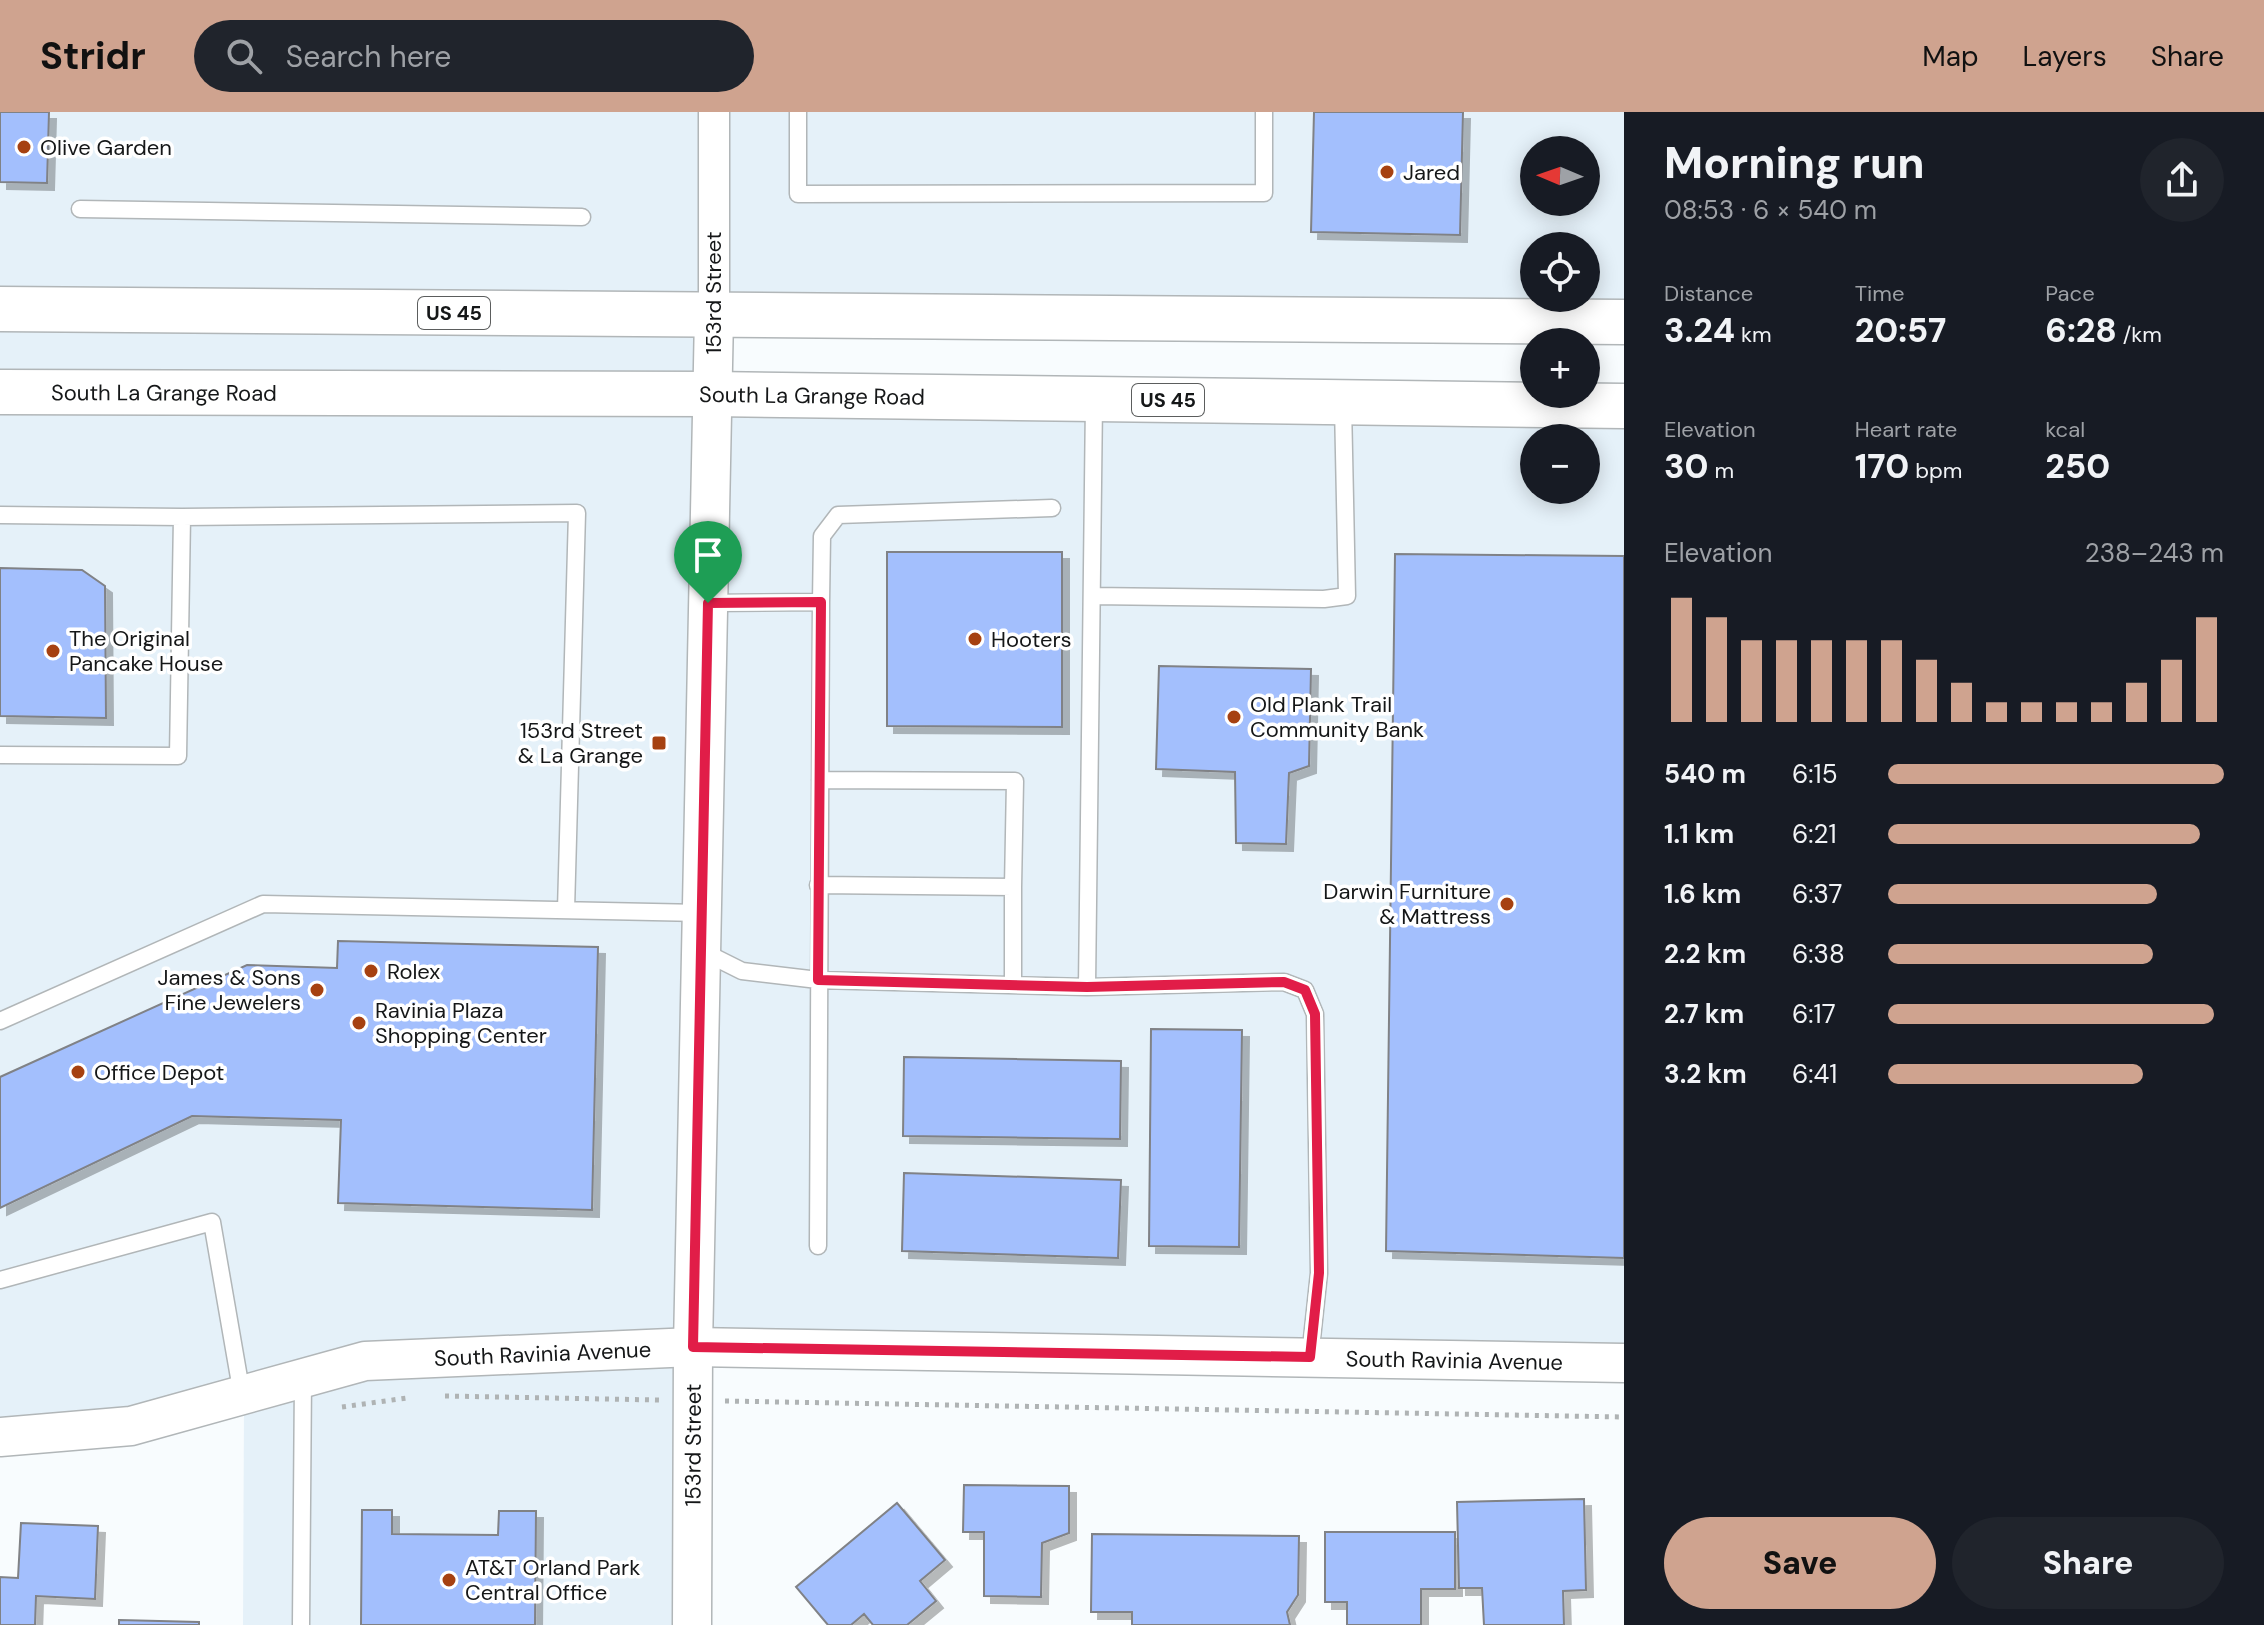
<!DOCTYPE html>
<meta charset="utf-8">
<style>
body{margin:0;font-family:"DM Sans",sans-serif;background:#20242c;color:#f1f3f6;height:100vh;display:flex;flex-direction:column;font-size:30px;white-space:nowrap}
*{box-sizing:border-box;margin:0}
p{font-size:26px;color:#9ea1a6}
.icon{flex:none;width:44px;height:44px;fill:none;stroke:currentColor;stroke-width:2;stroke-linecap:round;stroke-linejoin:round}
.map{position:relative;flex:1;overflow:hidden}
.drawer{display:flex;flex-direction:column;background:#171b24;width:640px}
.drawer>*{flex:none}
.needle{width:52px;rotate:272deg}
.fabs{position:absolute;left:1520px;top:24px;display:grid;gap:16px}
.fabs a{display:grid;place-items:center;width:80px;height:80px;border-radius:50%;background:#171b24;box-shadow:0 4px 20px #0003;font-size:40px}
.pin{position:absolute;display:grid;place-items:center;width:68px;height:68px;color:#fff;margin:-82px -34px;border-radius:50% 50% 50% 0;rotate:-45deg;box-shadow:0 0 8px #0007}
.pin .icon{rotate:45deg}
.round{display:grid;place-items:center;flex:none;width:84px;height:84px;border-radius:42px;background:#20242c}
.headline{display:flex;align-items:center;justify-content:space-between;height:136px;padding:0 40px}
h1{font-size:44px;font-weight:800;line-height:60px}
.stats{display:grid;grid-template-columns:repeat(3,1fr);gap:12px;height:136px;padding:8px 40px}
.stats div{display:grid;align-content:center}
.stats b{font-size:34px;font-weight:800}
.stats small{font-size:22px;font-weight:400}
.stats p{font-size:22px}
.chart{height:224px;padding:16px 40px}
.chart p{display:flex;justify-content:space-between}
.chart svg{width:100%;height:144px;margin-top:8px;stroke:#cfa38f;stroke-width:6}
.action{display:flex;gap:16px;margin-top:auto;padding:16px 40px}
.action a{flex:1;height:92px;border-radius:48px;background:#cfa38f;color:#111;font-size:32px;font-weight:800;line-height:92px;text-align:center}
.action a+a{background:#20242c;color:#f1f3f6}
ul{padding:0 40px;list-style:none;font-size:26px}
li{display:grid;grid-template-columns:128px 96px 1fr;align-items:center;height:60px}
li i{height:20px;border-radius:10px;background:#cfa38f}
header{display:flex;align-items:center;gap:48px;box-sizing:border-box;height:112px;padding:0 40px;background:#cfa38f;color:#111}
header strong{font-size:38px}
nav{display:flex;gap:44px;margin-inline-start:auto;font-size:28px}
.search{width:560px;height:72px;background:#20242c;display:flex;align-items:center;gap:20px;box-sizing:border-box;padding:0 28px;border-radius:44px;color:#9ea1a6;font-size:30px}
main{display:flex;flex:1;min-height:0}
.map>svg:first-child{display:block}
</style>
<header>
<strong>Stridr</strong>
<div class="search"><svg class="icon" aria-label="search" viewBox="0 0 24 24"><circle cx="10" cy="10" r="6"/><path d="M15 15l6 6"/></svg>Search here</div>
<nav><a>Map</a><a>Layers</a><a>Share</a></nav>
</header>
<main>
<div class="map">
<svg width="1624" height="1513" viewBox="0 0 1624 1513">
<defs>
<filter id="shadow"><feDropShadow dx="7" dy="7" stdDeviation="0" flood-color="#0004"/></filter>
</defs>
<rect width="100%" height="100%" fill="#f8fcfe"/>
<path fill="#e5f1f9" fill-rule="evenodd" d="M0,0H1624V197L703,190L686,1228L363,1241L128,1306L0,1308ZM1534,38H1586V90H1534ZM1534,134H1586V186H1534Z
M724,297L1624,306V1237L706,1222ZM1534,326H1586V378H1534Z
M682,1248V1513H243L244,1292L363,1256Z"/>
<path fill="#a3bffd" stroke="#808286" stroke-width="2" filter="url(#shadow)" d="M0,0H49L47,71L0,70Z
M1314,0H1463L1460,123L1311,120Z
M887,440H1062V615L887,614Z
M1395,442L1624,444V1146L1386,1139Z
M0,456L82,458L105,474L106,606L0,604Z
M1159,554L1311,557L1309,654L1289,661L1286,732L1236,731L1235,660L1156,657Z
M338,829L598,835L592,1098L338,1091L341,1008L192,1004L0,1096V965L247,853L337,856Z
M1151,917L1242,918L1239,1135L1149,1134Z
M904,945L1121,949L1120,1027L903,1024Z
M904,1061L1121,1068L1118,1146L902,1139Z
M964,1373L1069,1374V1421L1042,1431L1041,1485L984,1484V1420H963Z
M1584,1387L1586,1478L1563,1479L1564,1513H1484L1482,1476H1459L1457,1390Z
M897,1391L945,1448L920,1469L936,1489L907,1513H873L864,1502L851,1513H828L796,1475Z
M362,1398H392V1422L498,1423L499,1399H536L535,1513H361Z
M21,1411L98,1414L95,1487L36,1484L35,1513H0V1465L18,1466Z
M1325,1420H1455V1477H1421V1513H1347V1490H1325Z
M1092,1422L1299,1424L1298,1483L1287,1500L1290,1513H1132V1500H1091Z
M119,1508L199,1510V1513H119Z"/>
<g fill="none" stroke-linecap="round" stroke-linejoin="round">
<defs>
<path id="service" d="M798,0V82L1264,81V0
M80,97L582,105
M0,403L182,405L577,401L566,798
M1092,484L1324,487L1347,484L1343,293
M821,490L822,424L838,403L1052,396
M708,491L821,490L818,1134
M0,643L178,644L182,405
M818,773L1013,775L1015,669L820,668
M1013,775V873
M702,839L742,859L818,868L1087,875L1094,289
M1087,875L1284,870L1305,878L1315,902L1319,1161L1310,1245
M0,909L263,792L701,801
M0,1168L212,1110L242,1283
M301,1513L303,1266"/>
<path id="minor" d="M714,204V0"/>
<g id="tertiary">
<path id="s1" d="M0,1325L131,1314L365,1249L693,1235L1624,1251"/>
<path id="s2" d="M692,1513L693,1235L714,204"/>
</g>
<g id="trunk">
<path d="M0,197L1624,210"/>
<path id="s3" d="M0,280L712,282L1624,294"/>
</g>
</defs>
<use href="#service" stroke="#b1b6b8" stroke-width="19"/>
<use href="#minor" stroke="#b1b6b8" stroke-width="33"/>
<use href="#tertiary" stroke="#b1b6b8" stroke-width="41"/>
<use href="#trunk" stroke="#b1b6b8" stroke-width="47"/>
<path stroke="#afb3b4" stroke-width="5" stroke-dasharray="4 6" stroke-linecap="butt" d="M445,1284L659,1288
M725,1289L1624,1305
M342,1295L407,1286"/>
<use href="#service" stroke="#fff" stroke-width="16"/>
<use href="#minor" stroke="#fff" stroke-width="30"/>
<use href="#tertiary" stroke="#fff" stroke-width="38"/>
<use href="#trunk" stroke="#fff" stroke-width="44"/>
</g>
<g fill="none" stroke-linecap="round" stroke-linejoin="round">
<defs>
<path id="route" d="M821,490L818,868L1087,875L1284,870L1305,878L1315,902L1319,1161L1310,1245L693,1235L708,491Z"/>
</defs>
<use href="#route" stroke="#fff" stroke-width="16"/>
<use href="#route" stroke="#e11d48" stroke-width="10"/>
</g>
<g fill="#a64111" stroke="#fff" stroke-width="3">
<circle cx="24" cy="35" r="8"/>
<circle cx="1387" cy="60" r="8"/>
<circle cx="975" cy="527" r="8"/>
<circle cx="53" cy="539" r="8"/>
<circle cx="1234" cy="605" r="8"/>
<rect x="651" y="623" width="16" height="16" rx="4"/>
<circle cx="1507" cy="792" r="8"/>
<circle cx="371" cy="859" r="8"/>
<circle cx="317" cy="878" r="8"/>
<circle cx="359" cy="911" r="8"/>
<circle cx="78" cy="960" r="8"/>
<circle cx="449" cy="1468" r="8"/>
</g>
<g text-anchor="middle" stroke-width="7" stroke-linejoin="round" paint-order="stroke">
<g fill="#fff" stroke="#5b5d5d" stroke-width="2">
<rect x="418" y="185" width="72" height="32" rx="6"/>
<rect x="1132" y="272" width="72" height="32" rx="6"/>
</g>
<g font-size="20" font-weight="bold" fill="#151718">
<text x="454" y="208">US 45</text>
<text x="1168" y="295">US 45</text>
</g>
<g font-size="22" fill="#151718" stroke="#fff" text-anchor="start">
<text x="40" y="43">Olive Garden</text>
<text x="1403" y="68">Jared</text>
<text x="69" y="534">The Original<tspan x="69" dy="25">Pancake House</tspan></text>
<text x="991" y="535">Hooters</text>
<text x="1250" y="600">Old Plank Trail<tspan x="1250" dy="25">Community Bank</tspan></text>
<text x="643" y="626" text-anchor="end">153rd Street<tspan x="643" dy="25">&amp; La Grange</tspan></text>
<text x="1491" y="787" text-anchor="end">Darwin Furniture<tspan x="1491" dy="25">&amp; Mattress</tspan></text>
<text x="387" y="867">Rolex</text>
<text x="301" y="873" text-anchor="end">James &amp; Sons<tspan x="301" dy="25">Fine Jewelers</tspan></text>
<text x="375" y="906">Ravinia Plaza<tspan x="375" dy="25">Shopping Center</tspan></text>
<text x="94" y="968">Office Depot</text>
<text x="465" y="1463">AT&amp;T Orland Park<tspan x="465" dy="25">Central Office</tspan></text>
</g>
<g font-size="22" fill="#151718" stroke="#fff">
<text transform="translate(713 181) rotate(-90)" y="8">153rd Street</text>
<text dy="8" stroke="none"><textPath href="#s3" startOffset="164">South La Grange Road</textPath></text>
<text dy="8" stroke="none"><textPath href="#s3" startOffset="812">South La Grange Road</textPath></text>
<text dy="8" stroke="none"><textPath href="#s1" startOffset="552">South Ravinia Avenue</textPath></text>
<text dy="8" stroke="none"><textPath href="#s1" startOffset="1464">South Ravinia Avenue</textPath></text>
<text dy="8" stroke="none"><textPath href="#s2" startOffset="180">153rd Street</textPath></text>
</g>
</g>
</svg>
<div class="fabs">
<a><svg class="needle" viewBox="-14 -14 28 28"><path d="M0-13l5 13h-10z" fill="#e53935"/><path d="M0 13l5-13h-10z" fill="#9ea1a6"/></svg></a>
<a><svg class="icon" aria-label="locate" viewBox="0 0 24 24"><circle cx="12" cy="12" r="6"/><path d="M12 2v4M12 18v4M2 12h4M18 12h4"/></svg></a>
<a>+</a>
<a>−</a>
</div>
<div class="pin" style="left:708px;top:491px;background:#1e9e55"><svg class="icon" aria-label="arrive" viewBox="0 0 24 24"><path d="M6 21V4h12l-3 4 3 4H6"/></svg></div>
</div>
<section class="drawer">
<div class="headline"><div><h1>Morning run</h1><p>08:53 · 6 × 540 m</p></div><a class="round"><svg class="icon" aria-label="share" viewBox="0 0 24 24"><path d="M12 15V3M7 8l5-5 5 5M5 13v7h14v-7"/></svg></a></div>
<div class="stats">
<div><p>Distance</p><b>3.24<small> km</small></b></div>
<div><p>Time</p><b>20:57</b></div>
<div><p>Pace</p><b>6:28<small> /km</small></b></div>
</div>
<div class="stats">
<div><p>Elevation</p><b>30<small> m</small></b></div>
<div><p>Heart rate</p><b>170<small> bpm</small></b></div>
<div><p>kcal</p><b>250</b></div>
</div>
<div class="chart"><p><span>Elevation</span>238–243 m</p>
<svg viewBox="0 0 160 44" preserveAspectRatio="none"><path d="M5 44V6M15 44V12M25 44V19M35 44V19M45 44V19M55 44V19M65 44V19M75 44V25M85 44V32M95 44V38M105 44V38M115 44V38M125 44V38M135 44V32M145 44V25M155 44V12"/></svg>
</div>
<ul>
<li><b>540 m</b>6:15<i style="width:100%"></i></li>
<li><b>1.1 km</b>6:21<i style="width:93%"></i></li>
<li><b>1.6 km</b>6:37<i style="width:80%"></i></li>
<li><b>2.2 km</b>6:38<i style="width:79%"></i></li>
<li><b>2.7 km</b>6:17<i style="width:97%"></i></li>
<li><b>3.2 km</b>6:41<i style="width:76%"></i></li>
</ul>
<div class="action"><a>Save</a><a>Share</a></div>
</section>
</main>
